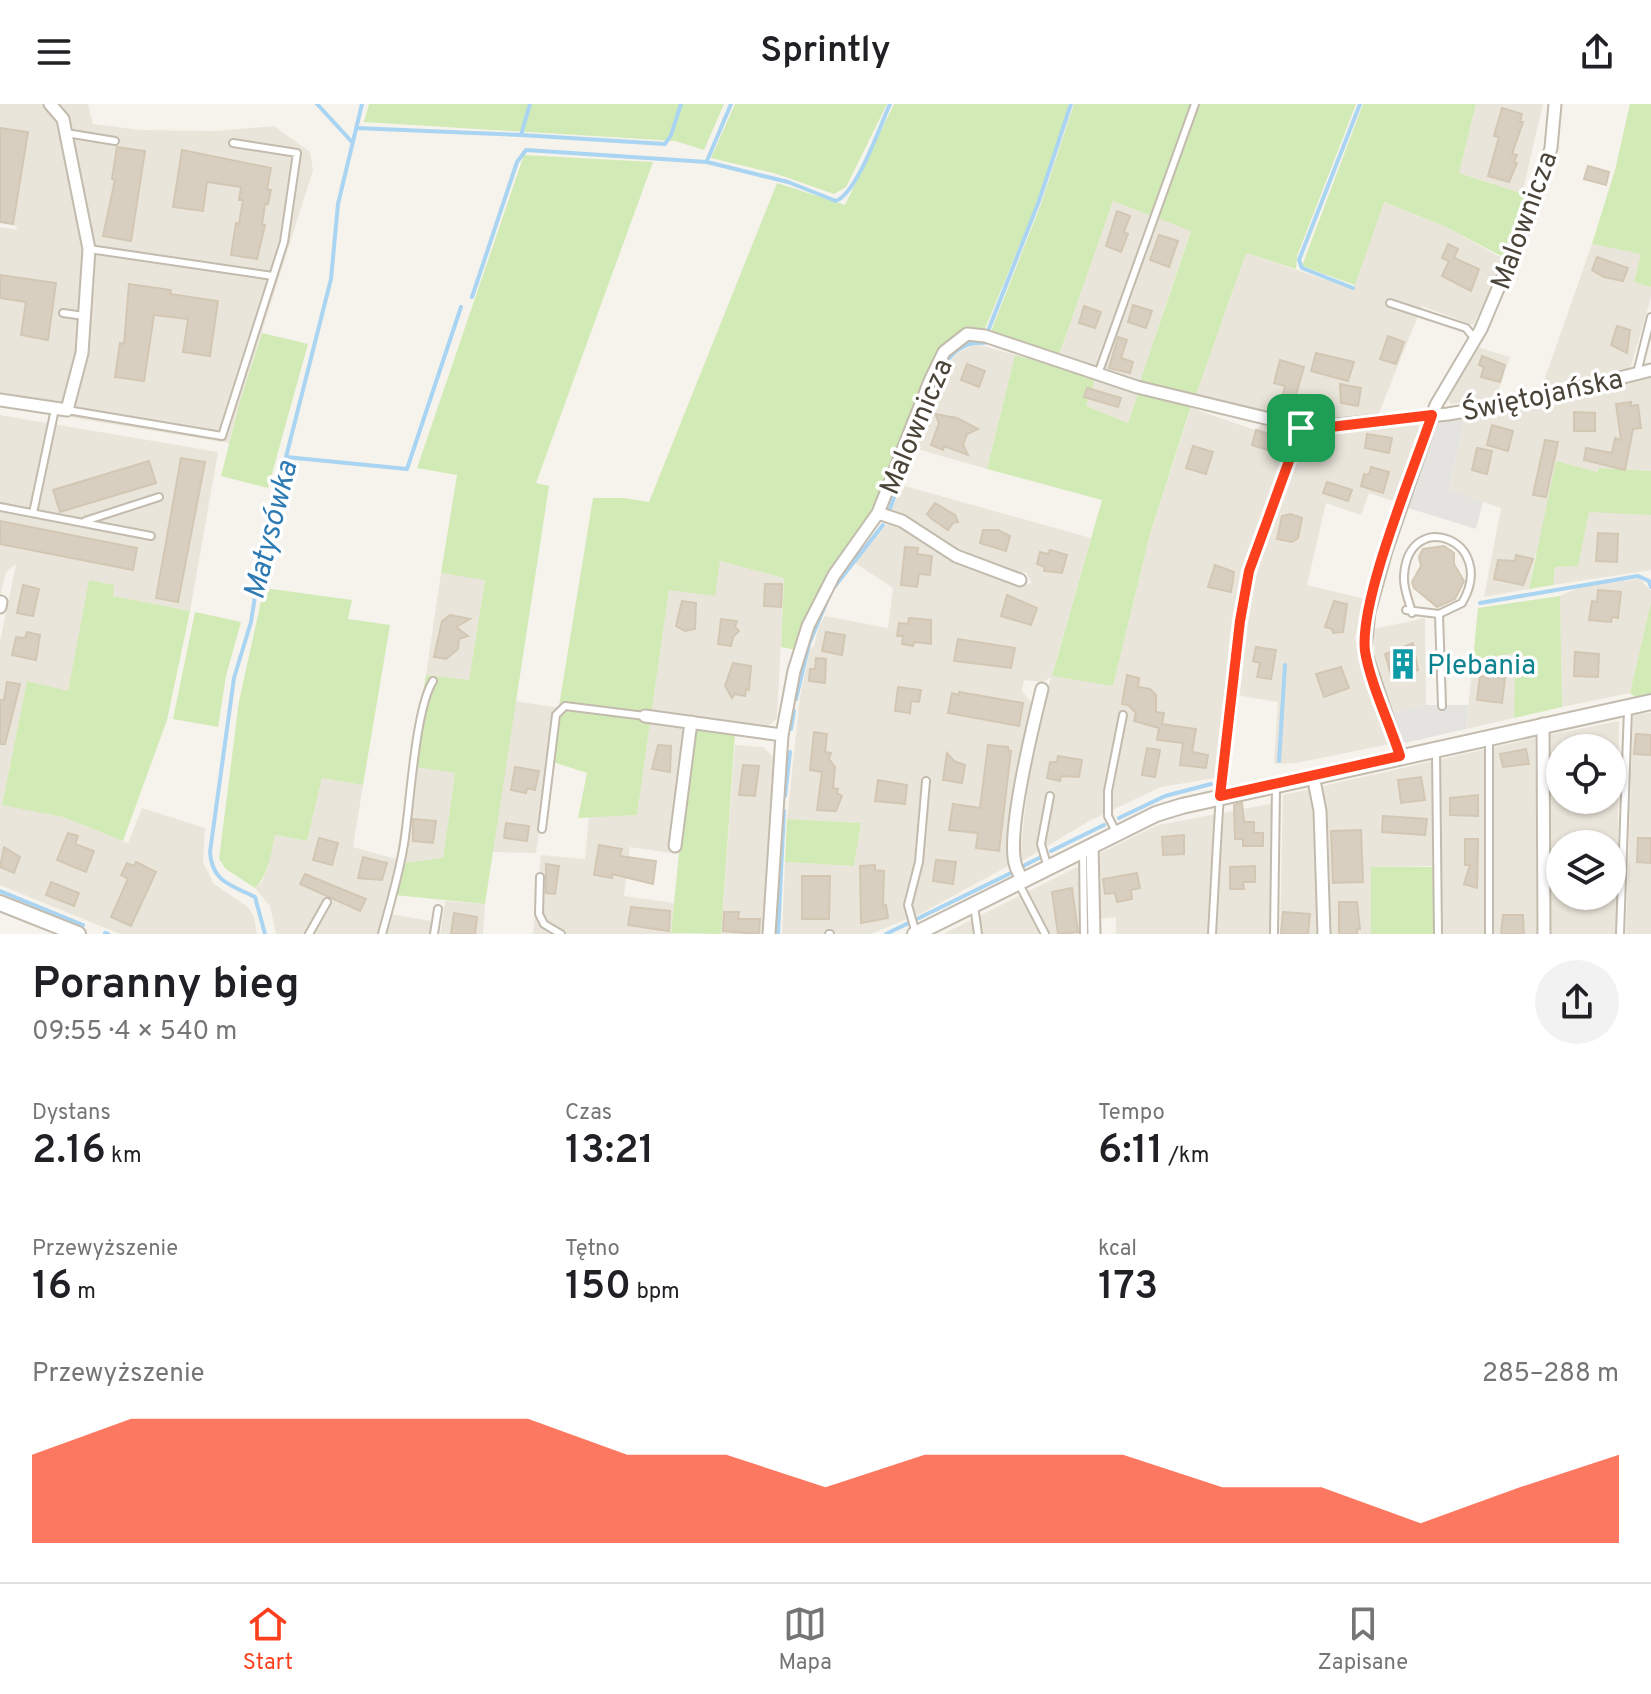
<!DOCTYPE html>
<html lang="pl">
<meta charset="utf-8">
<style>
body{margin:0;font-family:Overpass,sans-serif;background:#f2f2f2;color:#202124;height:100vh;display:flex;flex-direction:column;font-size:30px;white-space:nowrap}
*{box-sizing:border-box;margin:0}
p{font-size:26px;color:#757577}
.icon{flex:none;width:44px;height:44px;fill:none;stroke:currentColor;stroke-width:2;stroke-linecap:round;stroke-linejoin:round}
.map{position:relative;height:830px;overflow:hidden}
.details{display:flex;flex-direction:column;background:#fff;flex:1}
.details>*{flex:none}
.buttons{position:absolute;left:1546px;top:630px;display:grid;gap:16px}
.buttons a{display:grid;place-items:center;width:80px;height:80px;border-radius:50%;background:#fff;box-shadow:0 2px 6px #0004;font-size:40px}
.pin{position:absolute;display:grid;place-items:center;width:68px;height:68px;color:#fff;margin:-34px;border-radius:16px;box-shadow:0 4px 12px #0006}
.round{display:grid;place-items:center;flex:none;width:84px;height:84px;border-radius:42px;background:#f2f2f2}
.overview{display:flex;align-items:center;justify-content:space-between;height:136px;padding:0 32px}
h1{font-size:44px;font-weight:600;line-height:60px}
.figures{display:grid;grid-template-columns:repeat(3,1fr);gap:12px;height:136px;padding:8px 32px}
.figures div{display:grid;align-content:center}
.figures b{font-size:40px;font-weight:600}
.figures small{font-size:22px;font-weight:400}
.figures p{font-size:22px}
.chart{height:224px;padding:16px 32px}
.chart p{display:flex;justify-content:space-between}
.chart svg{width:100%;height:144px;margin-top:8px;fill:#fc3f1d;opacity:.7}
header{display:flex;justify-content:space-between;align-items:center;height:104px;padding:0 32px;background:#fff;font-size:36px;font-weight:600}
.menu{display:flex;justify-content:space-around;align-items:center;height:112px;border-top:2px solid #e0e0e0;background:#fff;font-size:22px;color:#757577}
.menu a{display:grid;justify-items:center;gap:4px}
.menu .selected{color:#fc3f1d}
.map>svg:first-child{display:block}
</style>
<header><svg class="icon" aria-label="menu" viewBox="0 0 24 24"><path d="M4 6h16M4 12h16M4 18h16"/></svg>Sprintly<svg class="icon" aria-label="share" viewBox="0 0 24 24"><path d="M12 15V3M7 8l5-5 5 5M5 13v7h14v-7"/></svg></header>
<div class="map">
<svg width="1651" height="830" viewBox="0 0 1651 830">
<rect width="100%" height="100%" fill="#f6f3ec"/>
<path fill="#eae5da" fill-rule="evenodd" d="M0,0H88L93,20L140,26L215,27L274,22L310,48L313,66L240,297L229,339L0,302V123L18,126L0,102Z
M1476,0H1543L1522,90L1459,69Z
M1113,97L1191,126L1140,278L1059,251Z
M1383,98L1444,122L1502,154L1493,181L1473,221L1422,202L1378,311L1317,320L1296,318L1196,291L1246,149L1353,185Z
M1592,140L1642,150L1634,177L1651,183V194L1630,265L1540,288Z
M977,240L1015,251L987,365L914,344L952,255L961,247Z
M1474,242L1510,253L1495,296L1451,300L1446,292Z
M1651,272V367L1599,364L1535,451L1529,485L1484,493L1501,404L1449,387L1466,308L1533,298Z
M1096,273L1139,287L1128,319L1086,302Z
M1191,304L1255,326L1262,320L1293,328L1244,472L1215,674L1161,683L1089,717L1019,759L1031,653L1051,573L1043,578L1024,576L1022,587L1033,601L1019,650L1008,762L922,809L870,830H782L785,758L854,762L861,719L787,715L800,593L810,545L814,542L819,522L825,512L888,524L893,484L855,459L887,420L900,424L948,454L1020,482L1032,479L1026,468L1016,470L953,445L892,406L901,381L1091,434L1052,571L1113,582L1150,430Z
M0,311L218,348L190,507L112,492L89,476L68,588L27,577L2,700L63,713L128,739L142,704L205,724L203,758L214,780L248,803L254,813L257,830H120L0,781V538L16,460L6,468L0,493Z
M1414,316L1421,324L1396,398L1369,389L1361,411L1326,399L1307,481L1365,495L1355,534L1390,640L1296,659L1274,660L1278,598L1236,591L1252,471L1291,358L1303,334Z
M1589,407L1651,411V466L1553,481L1555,463L1578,461Z
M720,457L784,474L777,614L766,624L687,613L670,749L630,743L624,792L674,799L671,829L677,830H533L541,751L585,755L589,713L637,711L669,486Z
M441,469L485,475L469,576L426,571Z
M1640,475L1651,487V498L1630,589L1562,603L1560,492L1582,482Z
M1425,514L1426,601L1392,609L1375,563L1374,525Z
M1515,548L1514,614L1466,625L1473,556Z
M515,597L559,604L536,749L492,748Z
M1651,609V830H1626L1633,610Z
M1619,617L1617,830H1551L1549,631ZM1612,644V696H1560V644ZM1612,740V792H1560V740Z
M1535,634L1539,830H1439L1442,762L1371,763V830H1280L1283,691Z
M735,641L764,643L774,654L767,830H721Z
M411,662L455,668L443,754L397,760L378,830H276L270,802L255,784L262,778L268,763L275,731L307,737L322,674L363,681L353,743L396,755Z
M1274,699L1272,830H1116V813L1099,815L1098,750L1158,721Z
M1087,758V830H943Z
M445,797L485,800L483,830H440Z
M390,810L432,817L430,830H385Z"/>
<path fill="#d2eab5" d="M369,0H724L704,46L675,37L364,18Z
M735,0H887L846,83L834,90L777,70L711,54Z
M894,0H1069L1046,78L984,227C965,225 953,233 941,246L877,403L796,546L781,543L784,474L720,457L715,492L669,486L637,711L578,714L587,669L550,657L593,394H624L649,398L777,79L845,101Z
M1074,0H1356L1297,152L1296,165L1246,149L1196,291L1140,278L1191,127L1113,97L1059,251L990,230L1041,100Z
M1363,0H1476L1459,69L1532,93L1507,155L1444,122L1384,98L1355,181L1302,162Z
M1630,0H1651V183L1634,178L1641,150L1592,140L1615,66Z
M524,51L653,58L536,379L549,382L485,800L395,791L404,759L443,754L455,669L411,662L426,571L469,576L485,476L441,469L457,371L417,364Z
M262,229L308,240L268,384L221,372L240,297Z
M1015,251L1096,273L1086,302L1128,319L1139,287L1192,299L1150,430L1113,582L1052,572L1102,396L987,365Z
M1556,357L1597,368L1599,364L1651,367V411L1589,408L1578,462L1555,463L1553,481L1529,485Z
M89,476L114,481L113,492L190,507L167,616L123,737L63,713L2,701L27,577L68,587Z
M264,484L352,496L348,515L390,521L363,681L322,674L307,737L275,731C271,749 269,771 255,784L226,765L219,755L239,597Z
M1560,492L1562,603L1514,614L1515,549L1473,556L1478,504Z
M1651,498V591L1635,593L1630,589Z
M195,508L241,518L226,572L218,623L173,615Z
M695,623L735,630L721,830L671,829L684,699Z
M787,715L861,719L854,762L785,758Z
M1371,763H1433L1434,830H1371Z"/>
<path fill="#e5e3e0" d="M1466,308L1449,386L1483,398L1476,425L1408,404L1433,315Z
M1426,601H1468L1466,625L1405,639L1400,634L1392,609Z"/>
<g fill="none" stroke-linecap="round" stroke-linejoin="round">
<path stroke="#a9d4f2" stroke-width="4" d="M317,0L352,38
M356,24L521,31L530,0
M521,31L665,40L671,31L681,0
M707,57L731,0
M1353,184L1302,164L1299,156L1360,0
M472,193L517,58L526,46L707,58L788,78L836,97C857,89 880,22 890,0
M988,227L1039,97L1071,0
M920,321C932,291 942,235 984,239
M286,353L407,365L461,203
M890,405L914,336
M835,482L883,421
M1480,499L1638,472L1649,477L1651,483
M796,595L809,540L827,497
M791,625L794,607
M1279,657L1285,561
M785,692L790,648
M1119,714L1165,692L1211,680
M1051,747L1104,721
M1023,762L1039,754
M0,787L83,821
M105,829L108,830
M265,830L255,793C231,781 212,778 210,748L234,574L251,518L262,448L331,175L338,100L362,0
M778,830L784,707
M886,830L1011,769"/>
</g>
<path fill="#d8cfc1" stroke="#d3c7b4" stroke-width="2" d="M1502,4L1522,10L1520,18H1523L1512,50L1517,51L1514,58L1517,59L1509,78L1488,72L1499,33L1494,32Z
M0,24L28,28L13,120L0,118Z
M117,43L145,47L131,137L103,132L115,76L112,75Z
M182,46L271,64L267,85L271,86L268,100H265L262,121H265L257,155L231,151L236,119L239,120L243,96H239L241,83L207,78L203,107L173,103Z
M1588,62L1609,68L1606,81L1584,75Z
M1117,107L1130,112L1124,128L1128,130L1121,148L1106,142Z
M1159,131L1178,137L1169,163L1150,156Z
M1448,140L1458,145L1454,154L1479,165L1471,187L1442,172L1449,157L1442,154Z
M1597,153L1628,164L1623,177L1604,173L1592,166Z
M0,171L56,179L48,236L21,231L26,198L0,194Z
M129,180L171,186L170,190L218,197L210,252L183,248L188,215L154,211L144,277L115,273L120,239L124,240Z
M1133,201L1152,207L1146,224L1128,218Z
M1084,202L1101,208L1095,224L1079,219Z
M1617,222L1630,226L1627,249L1611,241Z
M1388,232L1404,238L1396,260L1380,255Z
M1118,233L1127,236L1121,254L1133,258L1130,269L1109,264Z
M1316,249L1354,258L1348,277L1311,267Z
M1482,252L1505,261L1500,278L1481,273L1484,263L1479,261Z
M1280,256L1304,263L1295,294L1283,291L1285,282L1274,279Z
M967,260L985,267L979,283L961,276Z
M1340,280L1361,284L1358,302L1341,299Z
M1087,284L1121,294L1118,303L1084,293Z
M1631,298V302L1638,301L1641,324L1633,325L1625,366L1584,356L1586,344L1612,349L1615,334L1621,336L1616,300Z
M1574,308L1595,309V327H1574Z
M935,310L957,314L978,325L967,330L963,341L968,351L944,342L943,346L931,341L939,319Z
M1492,321L1513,327L1508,347L1487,341Z
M1256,326L1279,333L1274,348L1252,341Z
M1367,330L1392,334L1389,349L1365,344Z
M1545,336L1558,338L1546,393L1533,391Z
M1193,342L1213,348L1206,370L1186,364Z
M1477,344L1492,347L1487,370L1472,366Z
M181,354L205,358L178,498L156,494Z
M149,357L156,379L60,408L53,386Z
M1371,363L1389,368L1383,389L1361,382L1364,370L1369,371Z
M1327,378L1352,386L1348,397L1323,389Z
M935,399L955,411L958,418L953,419L948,426L932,415L927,410Z
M1290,410L1302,414L1298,434L1292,438L1277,435L1282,412Z
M0,417L137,444L133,466L0,440Z
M983,426H998L1010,432L1006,447L980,439Z
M1598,429L1618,430L1617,458L1596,457Z
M1444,442L1454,449V460L1464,477L1455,495L1437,503L1414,484L1412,478L1421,462L1419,453L1423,445Z
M905,443L918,444L917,450L932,452L930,471L919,470L917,483L901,481Z
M1050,446L1067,451L1062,469L1044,467L1045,463L1037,460L1040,448L1048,450Z
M1516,451L1533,455L1523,481L1494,475L1498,456L1515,457Z
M1215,461L1234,468L1231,488L1208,483Z
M765,480H782L781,503L764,502Z
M23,481L39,485L33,512L17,509Z
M1598,486L1621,488L1618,514L1612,513L1611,518L1589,516L1592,497L1597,498Z
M1007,491L1037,504L1031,521L1001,512Z
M682,497L696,499L695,525L685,527L676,522Z
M1334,497L1347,500L1343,528L1333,529L1332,525L1325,523Z
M450,511L470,515L456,523L468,532L459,535L458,545L446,555L434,553L442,517Z
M909,514L931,516V540L914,538L913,542L902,540L903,532H897L899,519L908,520Z
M721,515L737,517L735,523L739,527L733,533L731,542L718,540Z
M27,528L40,531L36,556L12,551L16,533L25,534Z
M826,528L845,531L842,551L822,547Z
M958,535L1015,544L1011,564L954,557Z
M1413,539L1418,566L1392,574L1385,550Z
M1256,543L1276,546L1271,575L1257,573L1260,559L1253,557Z
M1575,548L1599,550L1598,573L1574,572Z
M816,554L826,555L825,579L809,577L810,565H815Z
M733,559L751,562L749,586L746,585L745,592L735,590L732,594L725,582Z
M1341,563L1349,584L1324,593L1316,570Z
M1127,571L1139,574L1138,583L1150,585L1156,591V608L1164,609L1162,620L1196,625L1192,648L1208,651L1206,664L1180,661L1183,639L1157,636L1159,624L1134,617L1136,609L1128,601L1122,600Z
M1480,572L1505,574L1502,599L1477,596Z
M7,578L20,580L5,640H0V596H4Z
M898,583L921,586L919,598L911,597L910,609L895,607Z
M959,588L1023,599L1019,622L948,609L952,589L959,591Z
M814,628L827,630L825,648L831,649L829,655L835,663L833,684L838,685L837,689L842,692L836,707L817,706L822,668L810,666Z
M1636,630L1651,631V651L1634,650Z
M658,641L671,642L670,668L652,665Z
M988,641L1008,643V646L1011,647L999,747L976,744L978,729L949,726L953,700L980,704Z
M1147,644L1160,646L1155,673L1142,671Z
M1526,645L1529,660L1503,663L1500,650Z
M947,649L954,657L965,661L962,679L943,676Z
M1058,652L1082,656L1079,673L1061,672L1060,677L1047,674L1050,658H1057Z
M743,661L759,662L755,692L739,691Z
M515,663L539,667L535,686L527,684L526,689L511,686Z
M1421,673L1425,696L1401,699L1398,676Z
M878,676L907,681L905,700L875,697Z
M1478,691V712L1450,711V694Z
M1242,699L1244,718H1254V729H1263V742H1243V735H1235L1234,701Z
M1383,712L1427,715L1425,731L1382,728Z
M413,715L436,717L433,739L413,737Z
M506,719L529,722L527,737L504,734Z
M1361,726L1363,778L1333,779L1331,727Z
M68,729L78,732L75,740L94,747L86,768L57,756Z
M1184,731V750L1163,751L1162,733Z
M319,734L338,739L332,761L313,756Z
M1638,734H1651V759L1637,758Z
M1465,735H1478L1477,784L1464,780L1470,761H1465Z
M599,741L622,745L620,752L656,757L653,780L612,770V774L594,771Z
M4,743L20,753L14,769L0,763Z
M363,753L387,759L382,776L358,774Z
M936,756L956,758L953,780L933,777Z
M136,758L156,768L131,822L111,813L128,775L121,771L127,759L134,762Z
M546,760L559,762L555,790L546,789Z
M875,761V766L884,767L883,802L886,801L888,814L861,819L860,762Z
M1255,762V778H1243L1244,785H1230V763Z
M1137,769L1140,784L1131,786L1132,795L1117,798L1115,789L1105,790L1103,775Z
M305,770L366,795L360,807L300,780Z
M802,772H830L829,815H802Z
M51,778L79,789L74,802L46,791Z
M1072,784L1078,828L1058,830L1052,788Z
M1339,798H1357L1360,825H1357V830H1339Z
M631,803L670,807L669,827L628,821Z
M724,808H739L738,815H760L759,830L723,827Z
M1283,808L1310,810L1308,830H1281Z
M454,809L477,813L475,830H451Z
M1503,811H1523L1524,830H1501Z"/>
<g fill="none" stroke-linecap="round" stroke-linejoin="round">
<defs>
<path id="service" d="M66,29L115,37
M89,145L273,172
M1390,199L1466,224L1475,235
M63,209L84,212
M1637,269L1651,213
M1098,270L1195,0
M67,306L222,332L284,138L297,49L233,39
M0,403L151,432
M33,409L55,305
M85,417L159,393
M1406,506L1439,510L1442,602
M1412,509C1409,496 1403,485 1404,472C1408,402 1499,436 1462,499L1439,510
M1436,646L1438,830
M542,725L556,611L565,602L645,612
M1117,730L1108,712V687L1123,611
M1083,747L1084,830
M1048,764L1041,740L1050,692
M540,773L539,810L544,820L561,830
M1019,780L1045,830
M974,801L978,830
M309,830L327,798
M382,830C390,800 399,771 404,740C410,703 415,605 433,577
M434,830L438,805
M829,830H830
M916,830L908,801L919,758L926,677
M1212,830C1219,711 1222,584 1249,467C1261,418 1283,371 1301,324
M1274,830L1276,683
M1489,830V634
M1620,830L1628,605"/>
<path id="minor" d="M0,296L67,306L82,249L89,145L63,15L50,0
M878,409L902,417L956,452L1020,476
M0,503L1,498
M645,612L782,631
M1543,620L1544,830
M1400,652L1365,547L1369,508L1386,447L1436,301L1481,225L1535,97L1551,44L1555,0
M1313,671L1320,707L1324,830
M675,742L691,618
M1092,742L1094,830
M1023,777C1020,771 1016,765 1015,759C1007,726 1033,621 1042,585
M769,830L782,631L794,567L808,522L834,471L878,409L930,277L944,248L967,230L985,232L1137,283L1307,324L1448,310L1527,297L1651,266"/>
<path id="tertiary" d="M0,799L78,830
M915,830L1156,710L1182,702L1651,598"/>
</defs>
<use href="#service" stroke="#c2bbae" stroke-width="10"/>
<use href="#minor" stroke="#c2bbae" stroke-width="15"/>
<use href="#tertiary" stroke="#c2bbae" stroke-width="18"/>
<use href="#service" stroke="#fff" stroke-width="6"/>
<use href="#minor" stroke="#fff" stroke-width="11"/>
<use href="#tertiary" stroke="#fff" stroke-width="14"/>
</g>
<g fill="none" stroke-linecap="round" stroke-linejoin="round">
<defs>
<path id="route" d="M1432,311C1414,365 1359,496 1365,547C1370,579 1390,620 1400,652L1220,692L1240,517L1249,467L1301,324H1322Z"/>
</defs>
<use href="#route" stroke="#fff" stroke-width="16"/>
<use href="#route" stroke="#fc3f1d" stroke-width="10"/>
</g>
<defs>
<symbol id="building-bare" viewBox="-9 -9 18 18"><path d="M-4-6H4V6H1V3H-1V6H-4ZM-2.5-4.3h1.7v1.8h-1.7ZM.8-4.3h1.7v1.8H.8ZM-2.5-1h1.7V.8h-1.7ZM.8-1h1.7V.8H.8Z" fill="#0f9aa8" stroke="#fff" stroke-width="2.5" paint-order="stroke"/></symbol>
</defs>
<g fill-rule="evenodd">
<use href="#building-bare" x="1381" y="538" width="44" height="44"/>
</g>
<g text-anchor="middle" stroke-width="7" stroke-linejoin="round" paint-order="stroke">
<g font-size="28" fill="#4b4439" stroke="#fff">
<text transform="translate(1523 116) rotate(-70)" y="10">Malownicza</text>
<text transform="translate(1542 290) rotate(-12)" y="10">Świętojańska</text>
<text transform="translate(915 322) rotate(-67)" y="10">Malownicza</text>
</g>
<g font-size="28" fill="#0d838f" stroke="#fff" text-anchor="start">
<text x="1427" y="570">Plebania</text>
</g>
<g font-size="30" font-style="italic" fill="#2e7ab2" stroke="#fff">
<text transform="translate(270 426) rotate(-76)" y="10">Matysówka</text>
</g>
</g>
</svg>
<div class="buttons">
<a><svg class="icon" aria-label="locate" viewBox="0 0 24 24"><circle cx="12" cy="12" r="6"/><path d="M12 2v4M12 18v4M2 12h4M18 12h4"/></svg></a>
<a><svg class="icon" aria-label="layers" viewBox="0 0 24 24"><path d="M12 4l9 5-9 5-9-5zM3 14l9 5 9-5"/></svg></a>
</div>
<div class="pin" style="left:1301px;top:324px;background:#1e9e55"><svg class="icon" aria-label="arrive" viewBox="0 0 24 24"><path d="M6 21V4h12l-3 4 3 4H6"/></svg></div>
</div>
<section class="details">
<div class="overview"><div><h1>Poranny bieg</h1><p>09:55 · 4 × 540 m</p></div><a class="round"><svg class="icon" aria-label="share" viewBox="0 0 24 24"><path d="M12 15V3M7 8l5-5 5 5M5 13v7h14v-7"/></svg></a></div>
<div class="figures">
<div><p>Dystans</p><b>2.16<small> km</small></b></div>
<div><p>Czas</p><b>13:21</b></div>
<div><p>Tempo</p><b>6:11<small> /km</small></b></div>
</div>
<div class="figures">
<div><p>Przewyższenie</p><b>16<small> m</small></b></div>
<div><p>Tętno</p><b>150<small> bpm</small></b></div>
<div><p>kcal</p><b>173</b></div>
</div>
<div class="chart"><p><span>Przewyższenie</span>285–288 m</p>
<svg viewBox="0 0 160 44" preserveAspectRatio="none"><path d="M0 44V17L10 6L20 6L30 6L40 6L50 6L60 17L70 17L80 27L90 17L100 17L110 17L120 27L130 27L140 38L150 27L160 17V44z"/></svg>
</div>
</section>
<nav class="menu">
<a class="selected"><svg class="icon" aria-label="home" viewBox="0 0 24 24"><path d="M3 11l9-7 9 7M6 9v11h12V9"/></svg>Start</a>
<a><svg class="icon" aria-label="map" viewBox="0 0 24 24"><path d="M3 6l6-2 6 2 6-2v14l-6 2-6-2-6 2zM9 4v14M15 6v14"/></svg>Mapa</a>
<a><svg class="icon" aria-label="saved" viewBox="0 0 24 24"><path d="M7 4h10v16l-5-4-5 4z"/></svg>Zapisane</a>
</nav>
